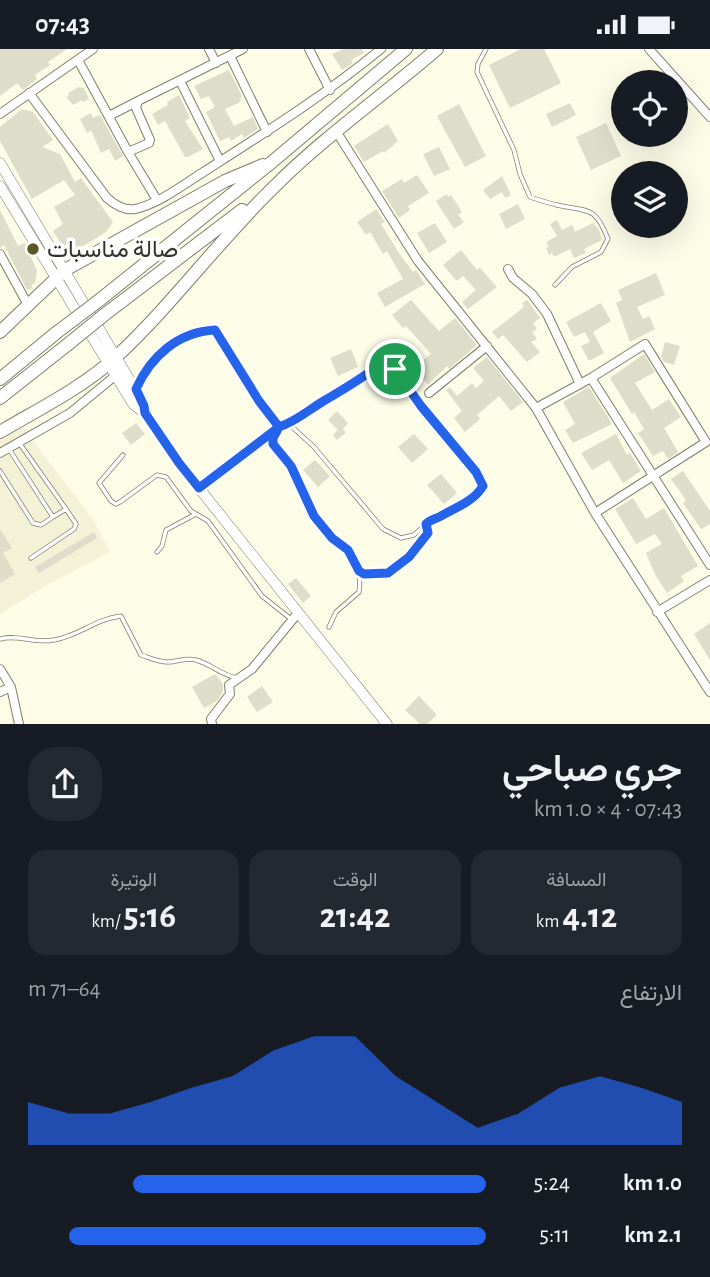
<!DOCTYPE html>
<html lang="ar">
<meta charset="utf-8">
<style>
body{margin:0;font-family:"Alegreya Sans",Vazirmatn,sans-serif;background:#242831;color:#f1f3f6;direction:rtl;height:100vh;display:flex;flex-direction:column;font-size:26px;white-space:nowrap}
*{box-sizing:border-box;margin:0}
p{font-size:23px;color:#9ea1a6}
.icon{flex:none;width:38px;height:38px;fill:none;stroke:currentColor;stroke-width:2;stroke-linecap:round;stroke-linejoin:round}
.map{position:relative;height:675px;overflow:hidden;direction:ltr}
.panel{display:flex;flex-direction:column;background:#171b24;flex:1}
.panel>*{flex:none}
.controls{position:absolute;left:611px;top:21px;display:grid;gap:14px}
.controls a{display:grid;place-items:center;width:77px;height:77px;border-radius:50%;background:#171b24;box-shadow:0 7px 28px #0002;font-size:35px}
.pin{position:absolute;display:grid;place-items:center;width:60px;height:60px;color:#fff;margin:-30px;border:4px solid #fff;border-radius:50%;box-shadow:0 2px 7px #0007}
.round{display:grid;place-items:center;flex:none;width:74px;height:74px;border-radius:28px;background:#242831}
.overview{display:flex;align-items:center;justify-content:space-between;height:119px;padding:0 28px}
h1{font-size:38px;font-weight:600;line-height:52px}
.figures{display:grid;grid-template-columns:repeat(3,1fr);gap:10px;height:119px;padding:7px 28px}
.figures div{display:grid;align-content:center;border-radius:18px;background:#242831;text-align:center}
.figures b{font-size:35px;font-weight:600}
.figures small{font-size:19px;font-weight:400}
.figures p{font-size:19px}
.chart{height:196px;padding:14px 28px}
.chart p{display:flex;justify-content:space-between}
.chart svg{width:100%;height:126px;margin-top:7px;fill:#2563eb;opacity:.7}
ul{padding:0 28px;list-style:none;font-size:23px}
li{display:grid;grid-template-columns:112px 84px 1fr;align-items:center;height:52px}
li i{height:18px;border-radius:9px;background:#2563eb}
.status{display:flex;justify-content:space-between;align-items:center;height:49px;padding:0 35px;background:#171b24;direction:ltr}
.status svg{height:19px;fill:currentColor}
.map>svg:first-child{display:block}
</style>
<div class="status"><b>07:43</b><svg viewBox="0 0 49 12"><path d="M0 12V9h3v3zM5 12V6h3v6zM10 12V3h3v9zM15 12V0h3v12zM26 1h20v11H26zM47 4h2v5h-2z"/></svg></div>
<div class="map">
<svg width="710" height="675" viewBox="0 0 710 675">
<rect width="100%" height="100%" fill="#fdfce7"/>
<path fill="#f3f1d6" d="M22,378L93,470L110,503L45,537L0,565V390Z"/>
<path fill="#deddc9" d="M0,0H67L48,13L50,16L35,26L37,30L23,41L17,34L0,47Z
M344,0H362L364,4L351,11L353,14L342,21L332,5Z
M521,0H544L561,34L510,59L489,16Z
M229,21L242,47L239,54L225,60L234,77L253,68L258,80L244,89L242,85L231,92L229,88L220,92L206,63L215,58L209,47L201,50L194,37Z
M79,38L84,39L89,50L83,53L82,51L73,56L66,48L69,47L68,44Z
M179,46L190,69L185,72L203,100L188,108H185L165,72L158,76L152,65L168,56L167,53Z
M570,54L576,66L552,78L546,65Z
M459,55L486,107L465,118L437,67Z
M22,60L33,63L53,91L42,98L60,105L75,133L81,129L113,173L106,183L72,204L62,196L53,182L63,175L54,158L75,146L64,131L32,150L0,92V78Z
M91,64L93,69L100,66L123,107L115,112L109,100L101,104L91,81L87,84L80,70Z
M606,74L621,107L591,121L576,88Z
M388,75L398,92L384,104L383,102L364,113L354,97Z
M439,98L450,120L434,127L423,105Z
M417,126L429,144L408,157L410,161L399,169L382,142L402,130L404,134Z
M502,127L511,146L505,149L502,143L490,150L483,141Z
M447,145L448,148L451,146L462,163L458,166L464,173L454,180L436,152Z
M518,155L525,170L506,180L499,165Z
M376,160L385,173L381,175L399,204L413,223L416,221L425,235L385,258L377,244L403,230L387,202L383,205L370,183L366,186L357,173Z
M0,161L18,197L25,194L37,222L35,234L31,236L33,239L27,241L4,196L0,199Z
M557,171L562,181L572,176L575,183L593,174L599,181L602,191L584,200L586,204L574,209L570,200L554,208L552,204L549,206L546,199L549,198L546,193L557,187L550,175Z
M435,174L447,193L429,204L417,184Z
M461,201L477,221L480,219L497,238L468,260L462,253L476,241L463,227L457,232L443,216Z
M656,224L665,246L637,258L643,270L649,267L655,280L630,293L616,254L622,251L618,241Z
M411,251L439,282L455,269L477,296L449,320L447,317L428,336L414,319L431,305L406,277L403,279L392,266Z
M527,251L540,269L533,274L537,280L532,283L537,290L531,293L540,303L527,313L503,286L498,290L492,283L524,258L522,254Z
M601,254L611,272L593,283L604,304L589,312L581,297L590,293L585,283L574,288L566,273Z
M665,293L680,297L674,316L664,313L661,308Z
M351,300L358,318L338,327L330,309Z
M644,305L655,323L635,334L652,361L669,350L681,368L664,379L678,403L668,410L663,402L653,407L638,384L644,380L634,363L632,365L610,329Z
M487,308L523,353L511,362L499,347L477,366L480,370L465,383L454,369L462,362L446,341L450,338L457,347L472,334L476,339L484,332L473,319Z
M589,338L612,375L573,394L565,381L575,375L563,353Z
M337,362L348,374L343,380L346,383L337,391L333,386L338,381L328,371Z
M136,374L145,385L131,396L122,384Z
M414,385L428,400L412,414L398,398Z
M616,385L627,406L630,404L641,422L623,434L609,411L592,421L581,404Z
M315,411L330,427L318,438L303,421Z
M683,422L710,462V475L701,480L683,454L686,451L671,430Z
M441,425L457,444L444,455L427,436Z
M633,449L646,470L664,459L698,517L681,527L684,532L667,544L656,527L646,504L662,495L655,485L636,495L615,460Z
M0,480L12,499L3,504L15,525L0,534Z
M94,483L97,489L39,524L35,518Z
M296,529L311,547L303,554L288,535Z
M710,574V611L694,585Z
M215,625L223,635V643L217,652L204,659L192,638Z
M262,637L273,653L257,663L247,648Z
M419,647L437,666L427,675H420L405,661Z"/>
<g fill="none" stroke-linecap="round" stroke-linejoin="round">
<defs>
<path id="service" d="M486,0L478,15L477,23L514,101L520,125L530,148C539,151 548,154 557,156C588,163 595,156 608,190L601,203L572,218L555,236
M136,338C151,306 179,283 215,281L259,352L280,378
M276,382L273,395C281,406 290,415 296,427C302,439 306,454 314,467C332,495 365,504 359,543L336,563L329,578
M20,395L66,460
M123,406L99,434L111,452L116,455L120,453L157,426L166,428L191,462L208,472L262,547L291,570
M0,422L33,474L41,476L53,468L9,400
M201,438L280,378L290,376L314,398L383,480L401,489L414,486L430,471L439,469L476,448L483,437L476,423L421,357L395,320L383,313C354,338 319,352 290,376
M157,503L162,497L166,481L196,465
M31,509L74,480L76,475L66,460L53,468
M360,523C390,534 413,507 428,484L426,475
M0,590C18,585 35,595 54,591C79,587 95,570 121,567L141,606C150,609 158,613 168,613C178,613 185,608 196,611C211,615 221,626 237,629"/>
<path id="minor" d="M209,0L216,14
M309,0L330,41
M649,0L710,68
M230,7L267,83
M78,11L128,103L149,94L150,91L136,59L138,52L243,0
M180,32L220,112
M29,44L107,149C115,156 124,162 135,160C157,156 186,134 205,122C266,83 325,46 381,0
M0,65L93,0
M109,67L138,52
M336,82L418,212L536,359L595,464L710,643
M128,103L157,151
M0,205L28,256
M508,220L513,229L532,245L547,265L580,335
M591,329L710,516
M429,344L487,297
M536,359L591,329L645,295L706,393L595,464
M0,404L70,364L115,327
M657,563L710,531
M0,620L11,638L19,675
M0,643L11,638
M212,675L211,670L230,645L229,636L252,620L298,564"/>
<path id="tertiary" d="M0,114L141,350L145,364
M0,137L133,355L145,364L179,414L387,675"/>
<path id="trunk" d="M97,253L272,113L406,0
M104,266L242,161
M0,283L65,221L225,132L263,116
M0,330L56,284
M0,349L67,296
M0,383C39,360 82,339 116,308C173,255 219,191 275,137C325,87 384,46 437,0"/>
</defs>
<use href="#service" stroke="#807f6c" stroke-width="5"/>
<use href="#minor" stroke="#807f6c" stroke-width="10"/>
<use href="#tertiary" stroke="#807f6c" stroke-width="11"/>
<use href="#trunk" stroke="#807f6c" stroke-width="14"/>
<use href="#service" stroke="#fff" stroke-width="3.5"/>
<use href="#minor" stroke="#fff" stroke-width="8"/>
<use href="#tertiary" stroke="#fff" stroke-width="10"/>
<use href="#trunk" stroke="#fff" stroke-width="12"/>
<defs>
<path id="trunk-bridge" d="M56,284L97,253
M67,296L104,266"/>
</defs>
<use href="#trunk-bridge" stroke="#807f6c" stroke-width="14" stroke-linecap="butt"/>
<use href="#trunk-bridge" stroke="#fff" stroke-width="12"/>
</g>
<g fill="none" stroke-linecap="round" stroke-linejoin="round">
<defs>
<path id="route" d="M395,320L383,313C365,328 347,338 327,350C311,359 297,372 279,378L199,439L179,414L145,364L144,357L136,340C151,307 178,283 215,281L259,352L279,378L273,389V395L291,417L314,467L332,489L348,501L359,522L364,525L388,524L409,508L428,484L426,475C431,470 436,470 441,467C457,458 474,452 483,437L476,423L421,357L395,320"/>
</defs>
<use href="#route" stroke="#fff" stroke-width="14"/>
<use href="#route" stroke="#2563eb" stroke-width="9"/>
</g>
<circle fill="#5c5824" stroke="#fff" stroke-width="2.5" cx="33" cy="200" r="7"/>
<g text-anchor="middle" stroke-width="7" stroke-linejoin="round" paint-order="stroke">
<g font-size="24" fill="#34332b" stroke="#fff" text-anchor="start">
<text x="47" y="208">صالة مناسبات</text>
</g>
</g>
</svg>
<div class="controls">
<a><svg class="icon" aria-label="locate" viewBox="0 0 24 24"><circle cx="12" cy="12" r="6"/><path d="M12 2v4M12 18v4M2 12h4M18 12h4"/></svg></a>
<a><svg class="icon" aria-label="layers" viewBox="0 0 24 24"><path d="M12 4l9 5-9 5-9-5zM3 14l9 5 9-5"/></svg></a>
</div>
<div class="pin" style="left:395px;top:320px;background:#1e9e55"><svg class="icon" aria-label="arrive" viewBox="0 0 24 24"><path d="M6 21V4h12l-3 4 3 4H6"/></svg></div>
</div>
<section class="panel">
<div class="overview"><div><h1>جري صباحي</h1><p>07:43 · 4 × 1.0 km</p></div><a class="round"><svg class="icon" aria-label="share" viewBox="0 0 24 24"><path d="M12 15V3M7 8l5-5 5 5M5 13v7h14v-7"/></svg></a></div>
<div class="figures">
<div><p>المسافة</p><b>4.12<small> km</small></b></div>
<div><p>الوقت</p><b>21:42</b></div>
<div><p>الوتيرة</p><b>5:16<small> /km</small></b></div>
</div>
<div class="chart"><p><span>الارتفاع</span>64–71 m</p>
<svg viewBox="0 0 160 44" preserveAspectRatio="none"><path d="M0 44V29L10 33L20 33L30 29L40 24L50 20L60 11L70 6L80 6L90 20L100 29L110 38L120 33L130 24L140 20L150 24L160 29V44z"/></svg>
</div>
<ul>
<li><b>1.0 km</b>5:24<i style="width:77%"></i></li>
<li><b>2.1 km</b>5:11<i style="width:91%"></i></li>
</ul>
</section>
